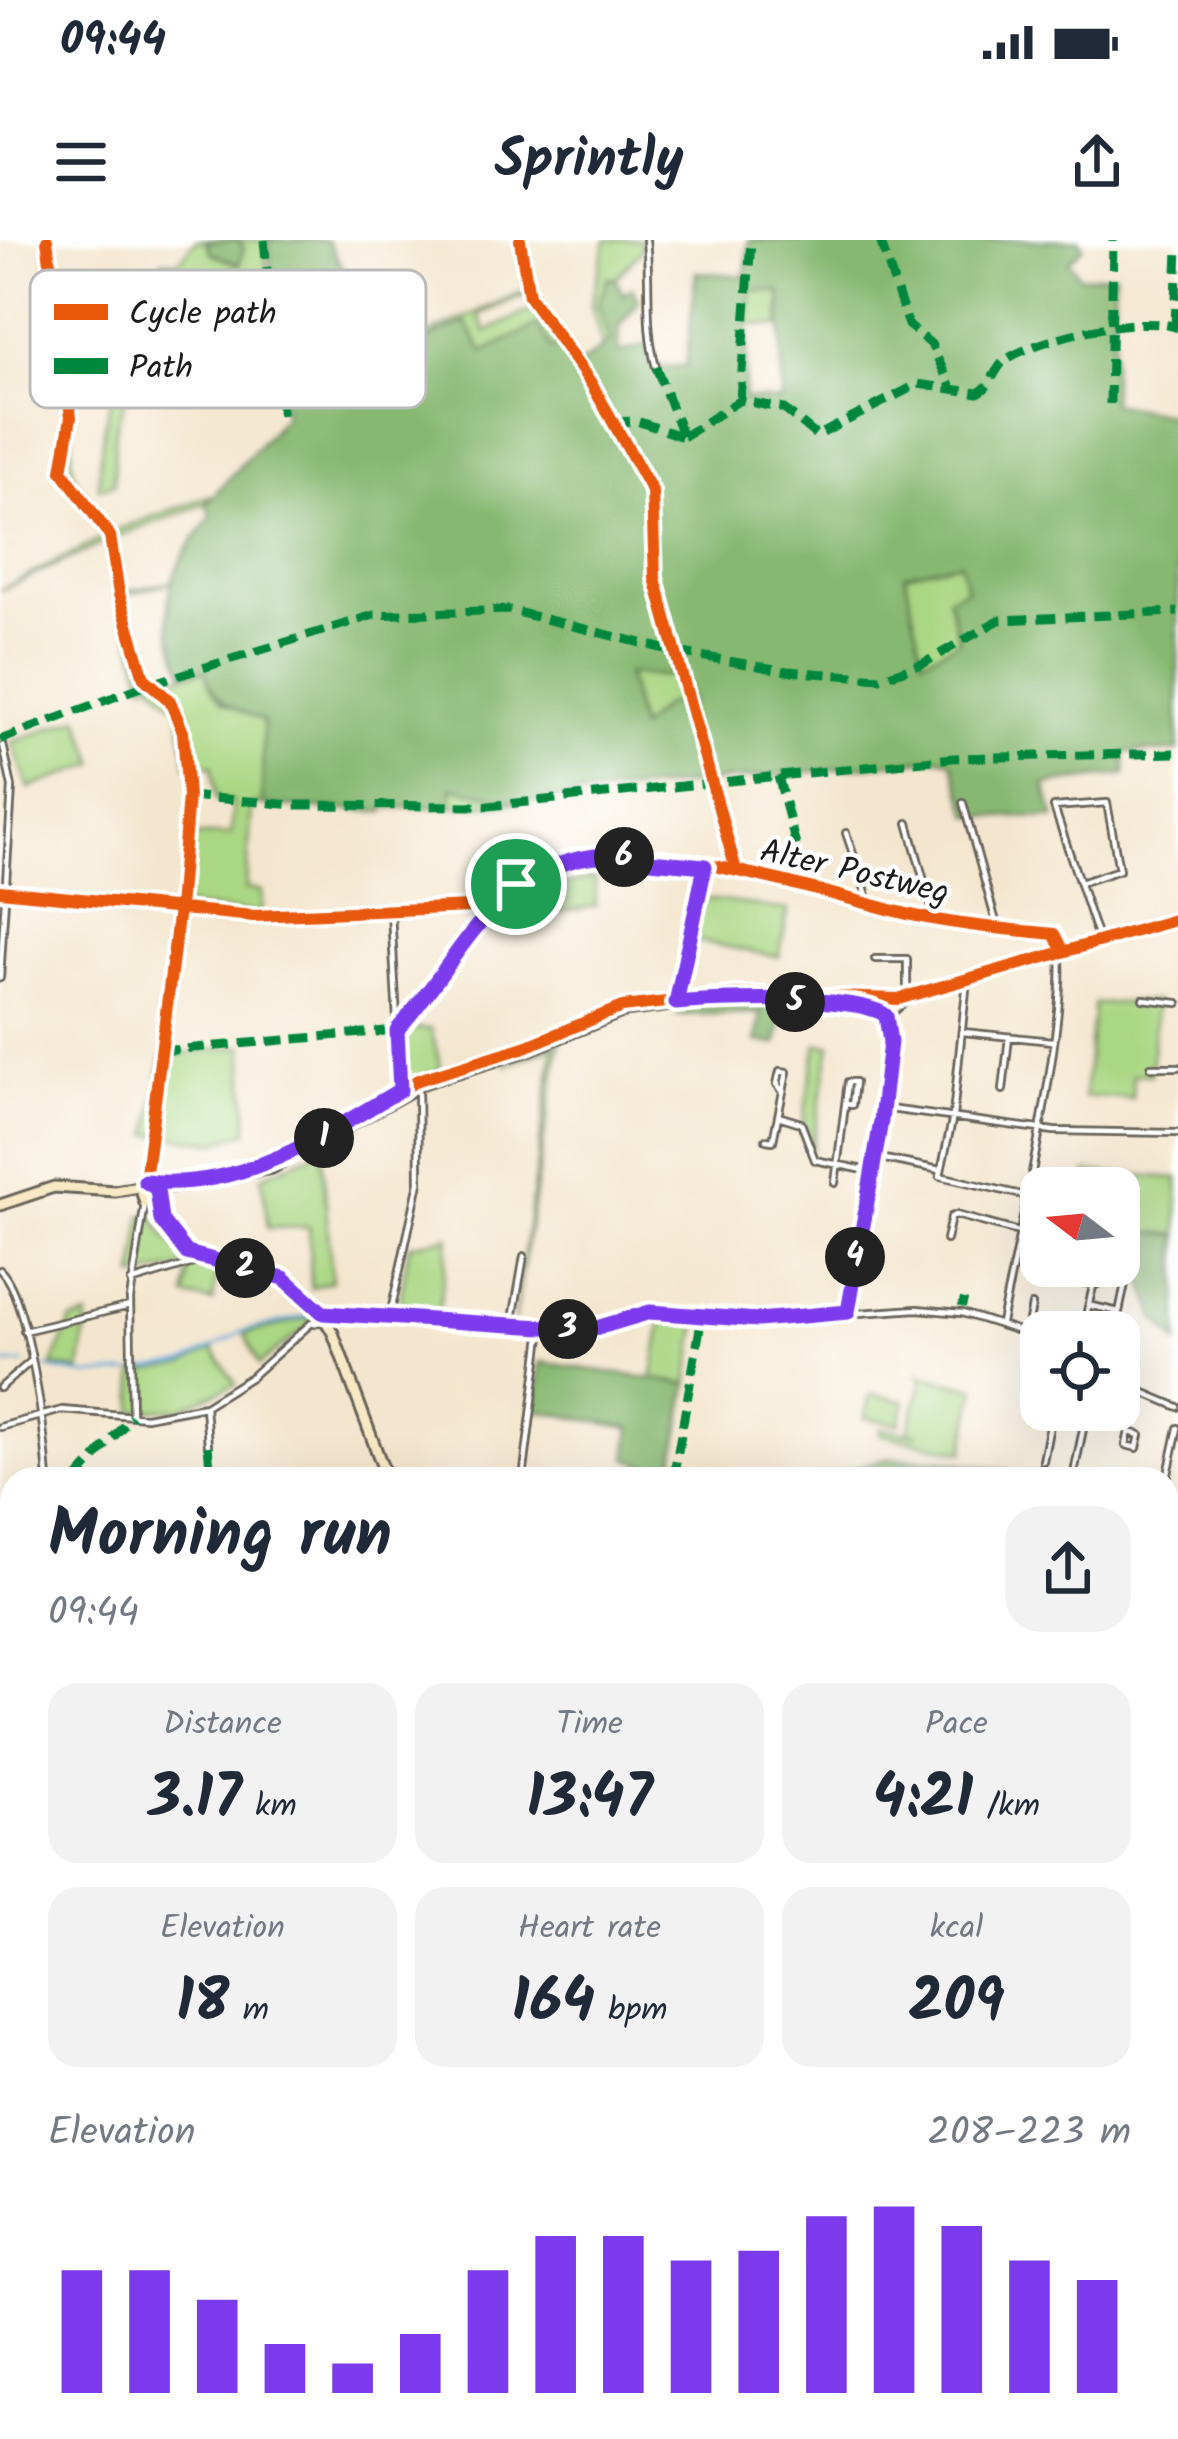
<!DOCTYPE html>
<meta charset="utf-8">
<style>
body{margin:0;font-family:Kalam,sans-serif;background:#f2f2f3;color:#1f2937;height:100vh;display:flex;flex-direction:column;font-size:45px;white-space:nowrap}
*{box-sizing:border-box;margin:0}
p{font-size:39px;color:#747a83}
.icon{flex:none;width:66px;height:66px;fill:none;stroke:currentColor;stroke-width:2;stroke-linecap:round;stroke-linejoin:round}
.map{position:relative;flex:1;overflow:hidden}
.sheet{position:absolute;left:0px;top:1227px;width:1179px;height:972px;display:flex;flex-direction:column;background:#fff;border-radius:36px 36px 0 0;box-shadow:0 12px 48px #0002}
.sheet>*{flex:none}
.needle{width:78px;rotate:286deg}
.buttons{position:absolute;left:1020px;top:927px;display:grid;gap:24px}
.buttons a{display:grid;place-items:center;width:120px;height:120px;border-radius:24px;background:#fff;box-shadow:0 12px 48px #0002;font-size:60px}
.pin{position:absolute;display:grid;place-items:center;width:102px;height:102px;color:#fff;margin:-51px;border:6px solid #fff;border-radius:50%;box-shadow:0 3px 12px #0007}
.km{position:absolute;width:60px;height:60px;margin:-30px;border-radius:50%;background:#222;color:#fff;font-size:33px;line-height:60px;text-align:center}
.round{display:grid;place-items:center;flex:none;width:126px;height:126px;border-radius:36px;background:#f2f2f3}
.headline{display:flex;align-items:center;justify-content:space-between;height:204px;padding:0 48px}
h1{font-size:66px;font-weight:700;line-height:90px}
.stats{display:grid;grid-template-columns:repeat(3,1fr);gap:18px;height:204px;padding:12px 48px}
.stats div{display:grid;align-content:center;border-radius:30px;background:#f2f2f3;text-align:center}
.stats b{font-size:60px;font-weight:700}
.stats small{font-size:33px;font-weight:400}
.stats p{font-size:33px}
.chart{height:336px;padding:24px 48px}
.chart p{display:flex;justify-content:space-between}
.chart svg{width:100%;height:216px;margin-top:12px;stroke:#7c3aed;stroke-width:6}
.status{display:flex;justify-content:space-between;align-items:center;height:84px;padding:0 60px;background:#fff;direction:ltr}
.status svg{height:33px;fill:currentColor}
header{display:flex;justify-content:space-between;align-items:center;height:156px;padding:0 48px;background:#fff;font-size:54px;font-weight:700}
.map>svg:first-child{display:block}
</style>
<div class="status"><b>09:44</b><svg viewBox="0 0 49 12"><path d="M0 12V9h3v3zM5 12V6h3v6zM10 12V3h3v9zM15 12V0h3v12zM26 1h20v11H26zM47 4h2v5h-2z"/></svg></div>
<header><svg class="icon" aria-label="menu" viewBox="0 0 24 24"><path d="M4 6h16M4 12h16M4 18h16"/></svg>Sprintly<svg class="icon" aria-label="share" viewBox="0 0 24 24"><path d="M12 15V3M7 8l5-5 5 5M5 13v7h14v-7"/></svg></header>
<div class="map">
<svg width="1178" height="2199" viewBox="0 0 1178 2199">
<rect width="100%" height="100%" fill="#fff"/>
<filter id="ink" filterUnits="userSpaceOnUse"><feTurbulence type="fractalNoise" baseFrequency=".00833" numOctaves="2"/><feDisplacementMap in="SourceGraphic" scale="24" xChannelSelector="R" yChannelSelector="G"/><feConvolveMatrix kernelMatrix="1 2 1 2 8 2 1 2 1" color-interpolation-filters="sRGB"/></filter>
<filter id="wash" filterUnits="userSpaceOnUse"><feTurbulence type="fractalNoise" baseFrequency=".004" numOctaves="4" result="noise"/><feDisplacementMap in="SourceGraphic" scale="48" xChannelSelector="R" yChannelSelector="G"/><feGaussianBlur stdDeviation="2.7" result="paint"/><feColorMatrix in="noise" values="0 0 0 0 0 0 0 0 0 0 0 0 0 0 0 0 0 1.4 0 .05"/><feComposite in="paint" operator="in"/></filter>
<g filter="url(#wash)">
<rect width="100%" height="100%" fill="#f4e6ce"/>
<path fill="#aad783" stroke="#637a50" stroke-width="3" d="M44,0H49L71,169L66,170Z
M196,0H275L265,5L270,80L141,114L115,189L114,244L99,248C98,190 116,135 138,83C148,61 159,45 162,21H179Z
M606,0H641L642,9L615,39H608L610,101L603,108L591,64Z
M525,50L526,54L479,75L486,92L535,68L562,108L373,120Z
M751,50L781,52L780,86L749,84Z
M70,184C75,196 69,216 74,232C79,252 100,274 111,292L209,256L207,263L113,298L123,352L171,342L122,356L147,437L152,441L207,430L222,462L264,481L262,565L252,564L246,649L262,651L261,674L182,666L188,596L231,594L233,561L216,560L212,525L187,526L179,470L152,442L144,444L118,355L109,301L0,350L106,296L83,258L87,254L66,230Z
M961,321L966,349L948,358L959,401L923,420L905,334Z
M627,433L684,437L692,463L667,464L639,489Z
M79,478L96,524L29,548L12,502Z
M452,547L518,560L519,563L452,567Z
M595,638L596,666L487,683L513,652C544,658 564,641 595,638Z
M700,658L788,670L779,717L692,700Z
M1156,761L1151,835L1133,834L1132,858L1084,857L1094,764Z
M401,788L431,789L441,829L402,846Z
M560,800L514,1081L554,806L505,826Z
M817,804L831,805L811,911L803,880Z
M243,806L248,892L216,902L150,894L162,816Z
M322,910L332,1041L311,1048L309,987L268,988L262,936Z
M1087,932L1178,938V995L1119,989V948H1085Z
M142,975L153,976C172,1010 186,1021 217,1028L213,1062L186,1057L189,1026L135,1037Z
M449,997L438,1077L398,1073L409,1005Z
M314,1076L309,1085L259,1125L245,1094Z
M88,1077L80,1131L52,1126L71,1081Z
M663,1077L698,1082L688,1144L652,1140Z
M213,1109L236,1144L180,1169L135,1171L134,1133L185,1124Z
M919,1135L976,1148L964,1212L880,1194L881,1188L919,1195L908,1192L923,1140Z
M870,1154L905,1161L900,1184L865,1178Z"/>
<path fill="#87b871" stroke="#526a46" stroke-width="3" fill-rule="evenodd" d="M236,0L244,7L239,25L211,13L206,1Z
M275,0H327L344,31L342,42L376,123L466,82L483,112L538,85L552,109L562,108L576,128L610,101L598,63L608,38L615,39L623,54L632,48L639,61L619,87V113L647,105L654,126L686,127L696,32L745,36L749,0H1080L1083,7L1069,21L1080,37L1115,33L1111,163L1178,176V511L1124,512L1126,534L1045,544L1055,578L970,576L952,521L941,518L520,562L452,547V567L385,568L384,572L262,565L263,481C237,470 210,461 206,430L184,432C156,368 166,330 211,278L207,263L284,177L269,3ZM751,50L781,52L782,161L744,159ZM960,322L966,349L948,357L959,401L923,419L905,334ZM627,434L684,437L691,462L667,463L639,488Z
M732,764L783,768L777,804L756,801L761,773L677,775V765Z
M1132,990L1178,995V1104L1156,1079L1139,1031L1127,1022Z
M540,1122L688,1144L672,1235L627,1218L631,1188L535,1170Z
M887,1219L937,1220L1061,1239H811Z"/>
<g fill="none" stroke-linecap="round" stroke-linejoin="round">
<path stroke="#64a9d9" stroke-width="3" d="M0,1124L23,1123
M36,1126L85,1135L128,1133
M134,1131L184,1123L244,1091L315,1074"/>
</g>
</g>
<g filter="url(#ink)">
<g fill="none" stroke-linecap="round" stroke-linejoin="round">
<defs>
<path id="street" d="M520,0L528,51
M646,0C651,43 644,86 656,127
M963,563L998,689
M908,583L935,680
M846,593L869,661
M1080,643L1119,630L1107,563L1054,567L1098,698
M391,673L401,852
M875,719H907V753
M0,738L12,547L2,500
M967,740L953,876L940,936L1026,956
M1143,759L1178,763
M677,762L705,626
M397,790C437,745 477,669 526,636C608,580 819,652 909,674C956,685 1006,689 1054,694C1082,723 1012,1027 1001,1083
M963,792L1052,801
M1151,827H1178
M1003,850L1009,797
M882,868L1054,891L1178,893
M778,876L801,883L815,920L869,931
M766,900L773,901L787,832L780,831L777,844L783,852
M875,917L940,930
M835,943L848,842H855L852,865L846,864
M147,946L143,930L179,669L187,536
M1028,948L1041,951
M1025,963L1041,966
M946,1000L951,977L956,975L1041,998
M0,1030C29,1058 45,1195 48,1239
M1063,1038L1096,1045
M131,1042L203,1020
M1092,1066L1119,1072L1129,1025
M848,1072L881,881L891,776
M390,1076L419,942L418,845
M314,1084L342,1072
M512,1085L524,1016
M24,1091L130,1066
M1027,1092L1032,1065
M1082,1092L1098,1026
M1119,1142L1178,1167
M0,1148L30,1122
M205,1166L208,1206
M132,1176L130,1059L145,963
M0,1187L62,1170L146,1177L205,1166L251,1137L325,1071L590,1090L650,1072L758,1080L917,1069L962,1073L1041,1098
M1129,1192L1140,1195L1137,1208L1126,1205L1137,1153
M1043,1221L1053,1170
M1075,1228L1087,1170
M523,1239L542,1087
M1167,1239L1178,1188
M1167,1266L1178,1269
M1167,1392L1178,1394
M0,1484H12
M0,1551L12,1558
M0,1623L12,1625
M0,1682L12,1684
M1167,1707L1178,1706
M0,1743L12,1745
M1167,1769L1178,1768
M0,1871L12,1881
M1167,1923L1178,1924
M0,1996L12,2003
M1167,2068L1175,2047
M0,2089L12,2074
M1167,2161L1178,2164
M115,2187L134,2199
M41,2199V2187
M774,2199L776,2187"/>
<path id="secondary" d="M885,761L879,769L885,776L901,762
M890,762L1178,679
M373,872L426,842L526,811L624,771L719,759L880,764
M157,949L272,928L375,871
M150,964L187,1013L272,1032L313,1060L333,1093L387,1239
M0,965L54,947L115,951L151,945L157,959L145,963L141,950
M0,1822L12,1816
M1167,2043L1178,2048"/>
</defs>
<use href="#street" stroke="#68635a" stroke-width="10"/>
<use href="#secondary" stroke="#68635a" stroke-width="15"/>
<use href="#street" stroke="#fff" stroke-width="4.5"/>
<use href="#secondary" stroke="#f8e8c3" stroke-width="9"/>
<path stroke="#00873e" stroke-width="9" stroke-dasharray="18 9" stroke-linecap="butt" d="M264,0L282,175
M880,0L908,85L931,104L951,147
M1175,86L1178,8
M656,127L683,197
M740,160L751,0
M1110,164L1113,0
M612,182L637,181L683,197
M683,197L740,160L784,169L817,196L918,144L978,153C993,146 994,127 1007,119C1040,98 1142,73 1178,88
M0,500L138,448L374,375L509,370L677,412L787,431L880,438L924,423L999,380L1178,372
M778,536L806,644
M188,556L294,565L488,566L953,518L1178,513
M160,811L397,790
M959,1062L967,1064
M208,1206L211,1239
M77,1239L132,1176
M673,1239L702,1077
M0,1359L12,1337
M1167,1813L1178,1805
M964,2199L968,2187"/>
<defs>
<path id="cycleway" d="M47,0L71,177L62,231L110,296L119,354L144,438L170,461L183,492L188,556L179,669L145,941
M520,0L529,56L591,143L652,251L655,338L736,630
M0,651L253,676L495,666C510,650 524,635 545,626C631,590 819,652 907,674C955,685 1005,689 1054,694L1063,711
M162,945L286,918L418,840L525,807L622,767L737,754L898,759L1178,679"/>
</defs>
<use href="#cycleway" stroke="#fff" stroke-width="20"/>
<use href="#cycleway" stroke="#e8590c" stroke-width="12"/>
</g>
</g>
<g fill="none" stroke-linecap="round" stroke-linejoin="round" filter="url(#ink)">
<defs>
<path id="route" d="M595,616L705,626L676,763C714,759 862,754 886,776L890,802L881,881L848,1072L758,1080L650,1072L590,1090L323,1073L284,1038L187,1013L161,980L157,949L145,941C241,952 320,897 400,850L397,790C463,718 489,630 595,616Z"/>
</defs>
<use href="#route" stroke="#fff" stroke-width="24"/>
<use href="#route" stroke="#7c3aed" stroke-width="15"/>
</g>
<g text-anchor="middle" stroke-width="9" stroke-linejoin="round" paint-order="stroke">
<g font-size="33" fill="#1c1c1c" stroke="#fff">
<text transform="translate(855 630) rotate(13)" y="12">Alter Postweg</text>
</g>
</g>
<rect x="30" y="30" width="396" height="138" rx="18" fill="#fff" stroke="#bbb" stroke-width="3"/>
<rect x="54" y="64" width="54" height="16" fill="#e8590c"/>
<rect x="54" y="118" width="54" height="16" fill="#00873e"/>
<g font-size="33" fill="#1c1c1c">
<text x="129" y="84">Cycle path</text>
<text x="129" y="138">Path</text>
</g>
</svg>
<div class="buttons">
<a><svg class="needle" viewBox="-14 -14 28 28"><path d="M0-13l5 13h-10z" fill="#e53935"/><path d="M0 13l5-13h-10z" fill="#747a83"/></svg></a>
<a><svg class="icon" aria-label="locate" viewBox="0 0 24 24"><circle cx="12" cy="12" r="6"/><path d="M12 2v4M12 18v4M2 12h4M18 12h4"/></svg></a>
</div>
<div class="pin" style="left:516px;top:644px;background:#1e9e55"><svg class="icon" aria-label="arrive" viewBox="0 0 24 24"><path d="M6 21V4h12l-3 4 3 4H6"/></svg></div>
<b class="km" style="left:324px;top:898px">1</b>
<b class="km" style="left:245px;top:1028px">2</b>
<b class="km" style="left:568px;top:1089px">3</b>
<b class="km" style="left:855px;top:1017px">4</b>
<b class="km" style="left:795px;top:762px">5</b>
<b class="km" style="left:624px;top:617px">6</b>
<section class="sheet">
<div class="headline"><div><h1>Morning run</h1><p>09:44</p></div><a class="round"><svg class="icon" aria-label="share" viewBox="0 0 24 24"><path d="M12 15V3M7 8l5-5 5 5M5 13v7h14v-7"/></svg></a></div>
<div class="stats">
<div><p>Distance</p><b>3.17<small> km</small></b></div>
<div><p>Time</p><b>13:47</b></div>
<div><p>Pace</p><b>4:21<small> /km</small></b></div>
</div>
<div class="stats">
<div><p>Elevation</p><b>18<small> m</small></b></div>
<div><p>Heart rate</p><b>164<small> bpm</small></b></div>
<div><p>kcal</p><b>209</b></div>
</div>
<div class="chart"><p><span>Elevation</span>208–223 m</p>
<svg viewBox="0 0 160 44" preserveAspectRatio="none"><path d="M5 44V19M15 44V19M25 44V25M35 44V34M45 44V38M55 44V32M65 44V19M75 44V12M85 44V12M95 44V17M105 44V15M115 44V8M125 44V6M135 44V10M145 44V17M155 44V21"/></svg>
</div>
</section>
</div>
